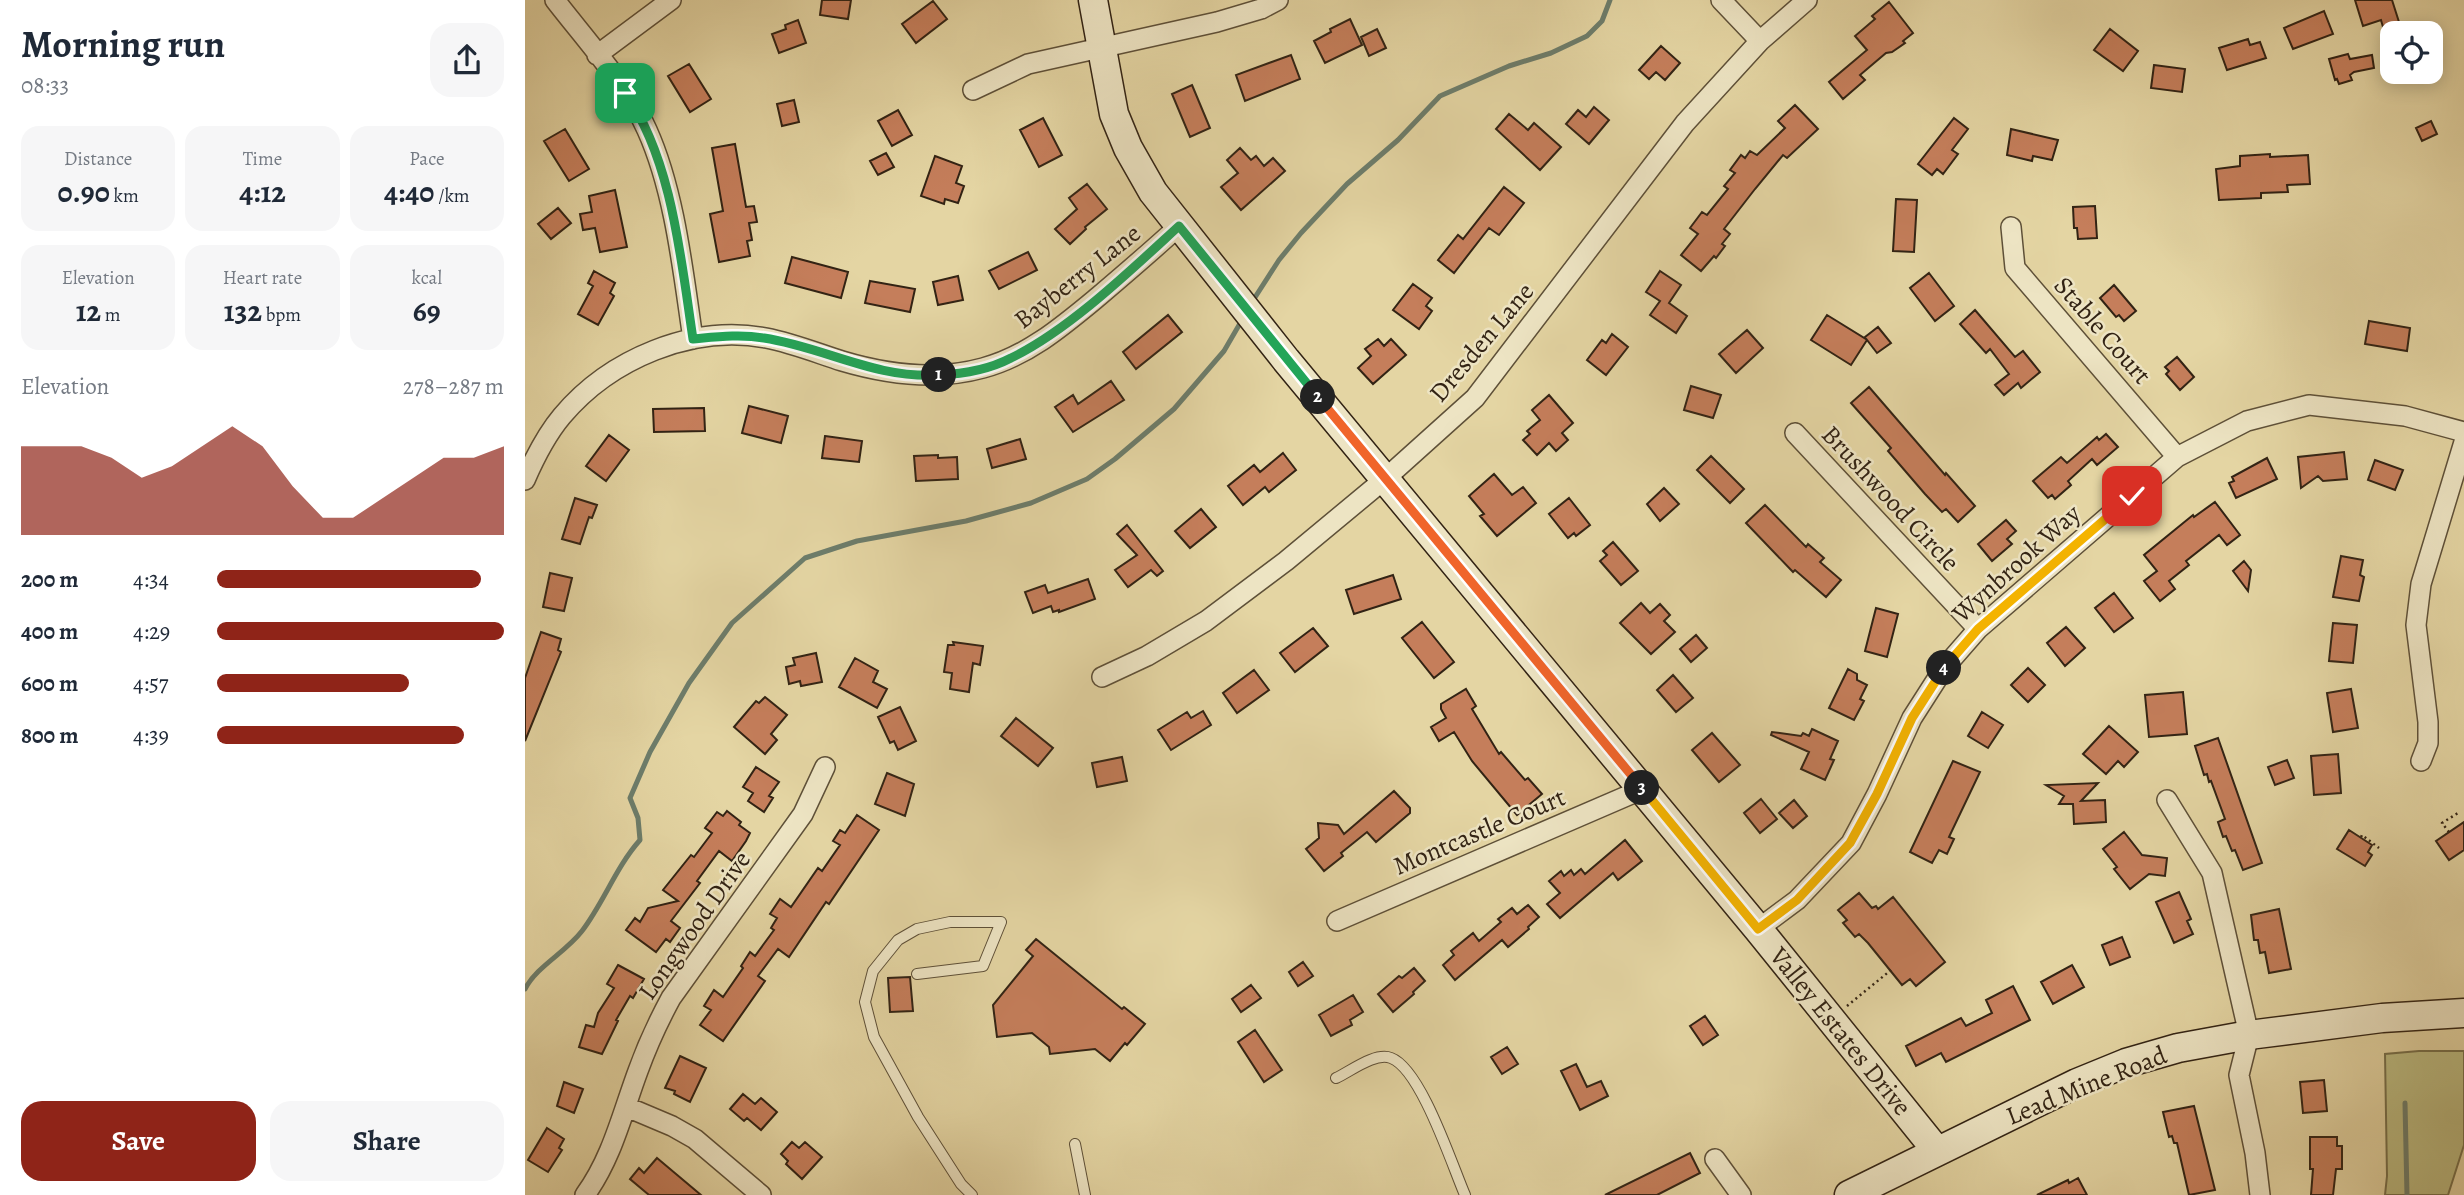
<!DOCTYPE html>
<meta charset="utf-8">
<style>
body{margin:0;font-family:Alegreya,serif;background:#f6f6f7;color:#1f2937;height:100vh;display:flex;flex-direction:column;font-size:26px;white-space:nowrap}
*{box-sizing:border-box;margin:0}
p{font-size:23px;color:#747a83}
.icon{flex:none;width:38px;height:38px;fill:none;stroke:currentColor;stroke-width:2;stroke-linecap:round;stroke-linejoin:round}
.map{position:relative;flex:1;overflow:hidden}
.drawer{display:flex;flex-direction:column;background:#fff;width:525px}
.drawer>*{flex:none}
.controls{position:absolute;left:1855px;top:21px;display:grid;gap:14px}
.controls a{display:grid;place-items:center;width:63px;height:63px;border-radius:14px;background:#fff;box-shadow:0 4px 18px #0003;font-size:35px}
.pin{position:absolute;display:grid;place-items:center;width:60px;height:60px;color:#fff;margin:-30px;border-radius:14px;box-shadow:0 4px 10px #0006}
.km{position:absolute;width:35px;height:35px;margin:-18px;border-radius:50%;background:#222;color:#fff;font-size:19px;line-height:35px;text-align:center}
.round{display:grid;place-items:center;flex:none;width:74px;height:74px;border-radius:21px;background:#f6f6f7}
.headline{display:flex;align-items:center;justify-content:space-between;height:119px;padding:0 21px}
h1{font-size:38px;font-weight:700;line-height:52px}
.stats{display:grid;grid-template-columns:repeat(3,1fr);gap:10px;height:119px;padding:7px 21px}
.stats div{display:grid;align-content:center;border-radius:18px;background:#f6f6f7;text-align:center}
.stats b{font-size:30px;font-weight:700}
.stats small{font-size:19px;font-weight:400}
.stats p{font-size:19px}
.chart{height:196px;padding:14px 21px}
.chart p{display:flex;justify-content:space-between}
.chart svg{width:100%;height:126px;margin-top:7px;fill:#8f2418;opacity:.7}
.primary-button{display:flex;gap:14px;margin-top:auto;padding:14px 21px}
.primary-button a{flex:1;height:80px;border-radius:21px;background:#8f2418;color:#fff;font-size:28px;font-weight:700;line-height:80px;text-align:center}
.primary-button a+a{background:#f6f6f7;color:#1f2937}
ul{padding:0 21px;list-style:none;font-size:23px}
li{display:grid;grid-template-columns:112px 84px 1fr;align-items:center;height:52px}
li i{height:18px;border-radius:9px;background:#8f2418}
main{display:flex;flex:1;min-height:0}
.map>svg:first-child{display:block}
</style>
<main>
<section class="drawer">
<div class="headline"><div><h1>Morning run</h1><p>08:33</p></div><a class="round"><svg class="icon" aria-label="share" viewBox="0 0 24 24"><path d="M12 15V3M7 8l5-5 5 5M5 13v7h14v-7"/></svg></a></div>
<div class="stats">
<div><p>Distance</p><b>0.90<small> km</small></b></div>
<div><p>Time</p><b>4:12</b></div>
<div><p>Pace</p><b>4:40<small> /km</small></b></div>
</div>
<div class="stats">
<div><p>Elevation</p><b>12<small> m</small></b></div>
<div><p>Heart rate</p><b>132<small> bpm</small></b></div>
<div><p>kcal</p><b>69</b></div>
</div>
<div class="chart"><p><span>Elevation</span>278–287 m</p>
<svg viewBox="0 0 160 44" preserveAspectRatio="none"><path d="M0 44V13L10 13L20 13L30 17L40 24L50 20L60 13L70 6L80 13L90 27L100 38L110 38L120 31L130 24L140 17L150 17L160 13V44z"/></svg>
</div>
<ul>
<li><b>200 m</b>4:34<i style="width:92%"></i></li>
<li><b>400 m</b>4:29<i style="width:100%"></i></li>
<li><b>600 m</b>4:57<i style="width:67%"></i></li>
<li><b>800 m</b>4:39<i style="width:86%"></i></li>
</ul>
<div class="primary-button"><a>Save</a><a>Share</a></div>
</section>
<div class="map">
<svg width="1939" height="1195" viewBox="0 0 1939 1195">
<rect width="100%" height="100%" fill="#e4d5a3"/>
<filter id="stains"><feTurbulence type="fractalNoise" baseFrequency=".00286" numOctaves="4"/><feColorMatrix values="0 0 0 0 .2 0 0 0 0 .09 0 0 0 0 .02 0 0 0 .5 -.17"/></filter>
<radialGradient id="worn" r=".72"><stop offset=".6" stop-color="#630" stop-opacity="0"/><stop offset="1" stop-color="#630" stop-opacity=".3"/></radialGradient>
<path fill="#bbbb81" stroke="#766f4a" stroke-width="2" d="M1894,1051H1939V1145L1923,1195H1860L1862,1176L1860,1054Z"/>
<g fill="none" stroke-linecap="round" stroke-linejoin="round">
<path stroke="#6d7d6b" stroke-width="5" d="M727,302L754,260L776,233L822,184L873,140L915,96L984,66L1026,53L1062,36L1077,21L1085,0
M0,989C12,966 40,953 57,931C79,902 91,867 115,840L113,818L105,798L125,752L164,683L207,623L280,558L332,541L441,521L506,503L562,479L590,459L649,409L699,351L717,320
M1880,1103L1882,1195"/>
</g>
<path fill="#c57e5b" stroke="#322314" stroke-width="2" d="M297,0H326L323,19L295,15Z
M1830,0H1867L1874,22L1858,27L1856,20L1838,26Z
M408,1L422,19L391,43L377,24Z
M1364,2L1388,33L1378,41L1380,43L1367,52L1361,53L1335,75L1340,80L1318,99L1304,82L1342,50L1330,36L1350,19L1347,16Z
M1799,11L1808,34L1768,49L1759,28Z
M825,19L837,45L800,63L789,41L806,32L805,29Z
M273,20L281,43L254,53L247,34L261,29L260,25Z
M852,29L861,48L844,56L836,37Z
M1585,29L1613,51L1598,71L1569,50Z
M1723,39L1725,45L1735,42L1741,58L1702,70L1694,48Z
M1136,46L1155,63L1140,80L1131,72L1124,79L1114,70Z
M1823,54L1825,59L1847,55L1849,68L1829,72L1825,75L1827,80L1814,84L1812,79L1810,80L1804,59Z
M766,55L775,79L720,101L711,75Z
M164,64L186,99L165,112L143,76Z
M1629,65L1660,69L1657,92L1626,88Z
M667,85L685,128L665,137L647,94Z
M269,100L274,122L257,126L252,104Z
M1270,105L1293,129L1262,158L1258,155L1230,189L1199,229L1205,234L1197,244L1200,246L1191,258L1189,256L1176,271L1156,255L1173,234L1165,228L1177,212L1182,215L1203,189L1199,186L1210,173L1205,170L1216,155L1220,158L1225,151L1232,155L1260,128L1253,121Z
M1069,107L1084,120L1064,144L1041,124L1053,110L1061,117Z
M373,110L387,135L367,146L353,121Z
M984,114L1003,130L1009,123L1036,147L1015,170L971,129Z
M518,118L537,155L514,167L495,130Z
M1429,118L1443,129L1427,150L1433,154L1418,174L1412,169L1407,175L1393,164Z
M1906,121L1912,134L1897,141L1891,128Z
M40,129L64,169L44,181L19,141Z
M1486,129L1533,140L1527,160L1508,156L1507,161L1482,155Z
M210,144L221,207L229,206L232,222L224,223L227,240L222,241L225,256L194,262L185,214L198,211L187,148Z
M715,148L726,160L731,156L739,166L748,158L760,171L716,210L696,187L713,173L702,160Z
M361,153L369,167L353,175L345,161Z
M1745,154V157L1783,155L1785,184L1762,185L1763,192L1736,193V198L1694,200L1691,169L1715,166V156Z
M410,156L437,166L431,183L439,186L433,203L420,199L419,204L396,196Z
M562,184L582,209L560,227L561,229L545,244L530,229L552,209L544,198Z
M979,187L999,203L974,235L964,228L929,273L913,260L933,235L938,239Z
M90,190L102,247L75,252L70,228L58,230L55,214L67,212L64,196Z
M1371,199L1392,200L1389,252L1368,251Z
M1570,206L1572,238L1553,239L1552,228H1549L1548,207Z
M33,208L46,223L26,239L13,224Z
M503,252L512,270L474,289L464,271Z
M267,257L323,272L316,298L260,283Z
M69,271L90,283L85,293L89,296L73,325L53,314L68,286L63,283Z
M1135,271L1156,285L1144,303L1162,316L1151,333L1125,315L1135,301L1121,292Z
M1404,273L1429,306L1410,321L1385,288Z
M433,276L438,300L413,305L408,282Z
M345,281L390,289L385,312L340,303Z
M888,284L907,298L901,306L907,311L894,329L868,310Z
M1589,285L1611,311L1599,321L1594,315L1591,317L1575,298Z
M1450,310L1490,357L1498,351L1515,372L1496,388L1493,383L1479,395L1470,385L1484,374L1465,349L1461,353L1435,324Z
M643,315L657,332L611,369L598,352Z
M1302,315L1341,339L1340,337L1353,327L1366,343L1352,353L1342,340L1326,365L1286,340Z
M1844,321L1885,328L1882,351L1840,344Z
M1222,330L1238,348L1211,373L1194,354Z
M1087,334L1103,347L1081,375L1062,360L1077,340L1081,343Z
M853,339L859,346L866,339L881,355L848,384L833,368L846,356L840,349Z
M1652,357L1669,377L1655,390L1641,374L1644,371L1640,367Z
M586,381L599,400L548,432L530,407L548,395L553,404Z
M1166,386L1196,395L1188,418L1159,410Z
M1344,387L1420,475L1421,473L1450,506L1433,522L1421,509L1417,512L1400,494L1363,451L1366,448L1326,403Z
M1024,395L1048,423L1037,433L1043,440L1031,451L1024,443L1012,455L998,440L1005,434L1002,431L1015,420L1007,410Z
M224,406L263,416L256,443L217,433Z
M179,408L180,431L129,432L128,409Z
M1581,434L1593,447L1572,465L1567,459L1543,481L1546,485L1530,499L1527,495L1523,498L1508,481L1536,457L1542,463L1572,437L1574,440Z
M84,435L104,450L81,481L61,466Z
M300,436L337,441L334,462L297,458Z
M495,439L501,459L467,468L462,449Z
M1819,452L1822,479L1798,481L1793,476L1776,488L1773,457Z
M758,453L771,470L744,492L740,487L718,505L703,486L729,465L735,472Z
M413,455V458L432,457L433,479L391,481L389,456Z
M1186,456L1219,489L1205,503L1172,470Z
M1742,458L1752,479L1711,498L1704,483L1709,481L1707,477Z
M1850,460L1878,470L1870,490L1843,480Z
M969,474L987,495L998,487L1011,503L972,536L955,516L959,514L944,496Z
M1139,488L1154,504L1135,521L1122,504Z
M50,498L72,505L67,518L64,517L55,544L37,539Z
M1044,498L1065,525L1051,536L1049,533L1043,538L1024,514Z
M1690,502L1715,535L1702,545L1694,535L1661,561L1664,565L1644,581L1650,589L1635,601L1619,581L1632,571L1619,555L1668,515L1669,517Z
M1240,505L1281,547L1283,544L1299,558L1295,562L1316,580L1301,597L1270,570L1268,572L1221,523Z
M676,509L691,527L665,548L650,531Z
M1481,520L1491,531L1482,539L1487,544L1467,561L1453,544Z
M602,525L638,571L632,576L626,570L603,587L590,570L612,555L592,534Z
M1088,542L1113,571L1096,585L1075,561L1082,555L1078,551Z
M1816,556L1838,560L1835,575L1839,577L1834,601L1808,597Z
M1719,561L1726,570L1723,591L1708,571Z
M25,573L47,578L39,611L18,607Z
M868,575L876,599L829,614L821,590Z
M563,579L570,599L534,612V610L528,612L526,606L508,613L500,592L520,585L523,593Z
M1589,593L1608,618L1589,632L1570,608Z
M1116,603L1125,613L1135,604L1145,615L1139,621L1150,632L1126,654L1095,623Z
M1351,608L1373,614L1362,657L1340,651Z
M897,622L929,662L909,678L877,638Z
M1808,623L1832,625L1828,663L1804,661Z
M1541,627L1560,648L1540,666L1522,643Z
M788,628L803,646L770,672L755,653Z
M16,632L36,639L33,650L36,652L0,741V678Z
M1171,635L1182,648L1166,662L1155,649Z
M428,642L458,646L455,665L448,663L444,692L425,689L427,673L419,672L423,645H429Z
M291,653L297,682L276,686L275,681L264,684L261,667L270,665L268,658Z
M330,658L353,671L348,682L362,689L352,708L314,687Z
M1503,668L1520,685L1503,702L1486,685Z
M1323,669L1332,674V680L1342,685L1335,699L1339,701L1329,720L1304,708Z
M729,670L744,690L712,713L698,693Z
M1148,675L1168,698L1151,712L1132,690Z
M941,689L951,706L947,709L974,754L976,752L1000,780L1003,778L1017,794L992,815L947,761L929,732L914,741L906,727L921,718L916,709V704Z
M1826,689L1833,728L1808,732L1802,693Z
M1658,692L1662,734L1624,737L1620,695Z
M240,697L262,715L246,734L252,740L240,754L209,727L231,701L234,703Z
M375,707L391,741L373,750L369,741L365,743L353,717Z
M678,711L686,725L646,750L633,730L662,712L666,718Z
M1457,712L1478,725L1463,748L1443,736Z
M491,718L528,748L513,766L476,736Z
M1584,726L1613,752L1599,767L1593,761L1581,774L1558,754Z
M1287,729L1313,741L1305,759L1309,760L1300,780L1276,769L1284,752L1246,735L1247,732L1276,736L1278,733L1284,736Z
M1187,733L1215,765L1194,782L1167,750Z
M1693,738L1737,863L1718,870L1710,850L1707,851L1701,836L1698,837L1693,822L1700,819L1686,781L1684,782L1682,774L1679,775L1670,746Z
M1813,754L1816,793L1789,795L1786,756Z
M597,757L602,781L572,787L567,763Z
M1762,760L1769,778L1750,785L1743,767Z
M1428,761L1455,772L1424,837L1429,839L1422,854L1414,850L1407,863L1385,852Z
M231,767L254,782L244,796L248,798L239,812L223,801L228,793L218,787Z
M362,773L389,784L380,816L350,804Z
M1573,783L1556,801L1580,800L1581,822L1549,824L1548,804H1534L1539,796L1521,785Z
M869,791L885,808V813L851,842L842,832L816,853L818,856L799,871L781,849L794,838L793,823L813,825L819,834Z
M1236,799L1252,819L1235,833L1219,813Z
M1269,800L1282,816L1268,828L1254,813Z
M202,811L216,822L214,825L225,833L221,841L207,861L194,851L172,881L175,883L146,921L155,928L145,942L141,939L131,952L101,930L110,918L115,922L123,908L153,901L138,890L166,855L169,857L187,833L180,828L192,812L198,816Z
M332,815L354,830L304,904L301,902L264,957L253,949L233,976L240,981L198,1041L175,1025L186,1010L179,1006L189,990L198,997L218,968L216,966L225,952L230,956L249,930L246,928L252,918L245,914L255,899L266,907L293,868L297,871L315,845L308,841L315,830L320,833Z
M1939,822V850L1924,860L1911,841Z
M1824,830L1847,845L1843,852L1847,855L1840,866L1812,849Z
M1599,832L1617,855L1642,858L1640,876L1624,874L1605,889L1589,869L1592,867L1578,849Z
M1100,840L1117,861L1093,880L1088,873L1035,918L1022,904L1035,893L1024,881L1036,871L1039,876L1046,870L1049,875L1056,869L1060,874Z
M1654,892L1666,919L1662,921L1668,934L1649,943L1631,902Z
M1334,893L1347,908L1351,906L1353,909L1368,897L1420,962L1391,986L1385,979L1377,985L1343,943L1334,934L1330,937L1318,923L1322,920L1313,910Z
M1003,905L1014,917L1003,927L1004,929L983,947L977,940L930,980L918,965L929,955L926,951L948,933L954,941L976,922L973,919L987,908L992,914Z
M1754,909L1766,969L1744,973L1740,952L1735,953L1733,940H1729L1726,915Z
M1597,937L1605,957L1585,965L1577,945Z
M511,939L597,1009L599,1007L620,1024L602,1045L600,1043L585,1061L570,1049L525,1054L524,1047L507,1033L472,1037L468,1005L508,956L501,950Z
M778,962L788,976L773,986L764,972Z
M93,965L119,979L108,998L105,996L91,1020L93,1021L77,1054L54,1047L61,1025L69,1027L73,1013L89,988L82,984Z
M1547,965L1559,987L1528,1004L1516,982Z
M889,968L900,981L888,992L889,994L868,1012L853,994L874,976L877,978Z
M385,977L388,1011L365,1012L363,978Z
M726,985L736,998L716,1012L707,999Z
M1488,986L1505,1020L1421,1062L1416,1053L1391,1066L1381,1046L1436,1018L1441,1026L1467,1013L1461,1000Z
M828,995L838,1012L825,1020L827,1025L806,1036L794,1015Z
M1180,1016L1193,1035L1178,1045L1165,1026Z
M730,1030L757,1070L739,1082L713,1042Z
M982,1047L993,1064L977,1074L966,1057Z
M155,1056L181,1068L165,1102L149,1094L150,1091L140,1088Z
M1051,1064L1062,1087L1076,1081L1083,1096L1055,1110L1036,1071Z
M1799,1080L1802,1111L1778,1113L1775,1082Z
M39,1082L58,1089L49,1113L32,1106Z
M218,1094L230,1104L236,1098L252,1112L236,1130L222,1118L219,1121L205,1109Z
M1669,1106L1690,1190L1664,1195L1652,1143H1649L1647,1136L1644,1137L1638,1112Z
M22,1128L39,1139L34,1148L37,1150L23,1172L3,1160Z
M1785,1137H1812V1146H1817V1169H1811L1808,1195H1786L1788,1169H1785Z
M267,1142L274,1148L280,1142L297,1157L277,1179L261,1164L263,1161L256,1154Z
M1165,1153L1175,1173L1132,1195H1080Z
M132,1158L176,1195H124L105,1179L114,1168L119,1173Z
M1553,1178L1562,1195H1512L1543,1180L1544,1183Z"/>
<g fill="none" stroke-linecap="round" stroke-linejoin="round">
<defs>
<path id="lane" d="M392,974L458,966L476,922H425L392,929L373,940L348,971L340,1002L349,1037L393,1117L436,1184L447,1195
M811,1078C826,1071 850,1052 866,1058C896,1069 927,1165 940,1195
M550,1144L560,1195"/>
<path id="street" d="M30,0C60,39 103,86 122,130C150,192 158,272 168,339
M1196,0L1235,41
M72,55L146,0
M448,90L503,64L692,22L736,9L753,0
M1486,227L1490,268L1652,457
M1270,433L1453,629
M0,480C10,457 21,435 37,416C85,359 167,324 241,338C267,343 292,353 317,361C364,375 411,381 458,368C503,356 539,325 574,296C601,273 628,250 654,226
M577,677L622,656L681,621L761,561L861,478L950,398L1160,123L1235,41L1282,0
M1896,761L1903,743V722L1891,625L1896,584L1939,442
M1642,800L1687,873L1724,1035L1714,1075L1730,1153L1735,1195
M812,921L1118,789
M1233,929L1272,900L1326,843L1352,794L1387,718L1419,668L1453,629L1652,457L1722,421L1784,405L1880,416L1939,432
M102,1107L147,1126L170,1139L236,1195
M1190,1159L1216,1195
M60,1195C87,1158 97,1114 113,1071C122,1046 133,1022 146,998L278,814L300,767"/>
<path id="secondary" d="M568,0L589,114L603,148L628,192L761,360L1233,929L1412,1151
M1324,1195L1552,1083L1601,1063L1653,1048L1724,1035L1857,1018L1939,1013"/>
</defs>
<use href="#lane" stroke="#5e5038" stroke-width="12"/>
<use href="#street" stroke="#5e5038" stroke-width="22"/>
<use href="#secondary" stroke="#322314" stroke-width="31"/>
<path stroke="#322314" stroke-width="2.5" stroke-dasharray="2 3.5" stroke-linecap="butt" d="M1924,832L1917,823L1933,813
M1836,837L1837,835L1854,848
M1322,1006L1366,970"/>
<use href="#lane" stroke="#ede4c3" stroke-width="10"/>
<use href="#street" stroke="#ede4c3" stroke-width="19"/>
<use href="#secondary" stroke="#ede4c3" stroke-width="28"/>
</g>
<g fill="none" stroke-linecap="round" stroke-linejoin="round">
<defs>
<path id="split-1" d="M100,93C147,158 156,260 168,339C191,337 215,334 239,338C299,347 350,379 414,375"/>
<path id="split-2" d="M414,375C438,374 465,369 486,358C544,330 606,270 654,226L793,397"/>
<path id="split-3" d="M793,397L1117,788"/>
<path id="split-4" d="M1117,788L1233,929L1272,900L1325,843L1352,794L1387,718L1419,668"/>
<path id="split-5" d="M1419,668L1453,629L1607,496"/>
</defs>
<use href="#split-1" stroke="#fff" stroke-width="14"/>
<use href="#split-2" stroke="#fff" stroke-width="14"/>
<use href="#split-3" stroke="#fff" stroke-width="14"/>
<use href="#split-4" stroke="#fff" stroke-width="14"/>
<use href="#split-5" stroke="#fff" stroke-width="14"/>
<use href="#split-1" stroke="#22a559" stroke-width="9"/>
<use href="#split-2" stroke="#22a559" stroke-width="9"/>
<use href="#split-3" stroke="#f0652b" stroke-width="9"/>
<use href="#split-4" stroke="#f5b400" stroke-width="9"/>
<use href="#split-5" stroke="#f5b400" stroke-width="9"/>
</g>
<g text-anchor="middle" stroke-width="5" stroke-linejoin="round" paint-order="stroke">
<g font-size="26" fill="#322314" stroke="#ede4c3">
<text transform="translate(552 276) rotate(-38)" y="9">Bayberry Lane</text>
<text transform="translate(1578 330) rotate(49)" y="9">Stable Court</text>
<text transform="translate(956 342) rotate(-50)" y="9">Dresden Lane</text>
<text transform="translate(1366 498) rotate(47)" y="9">Brushwood Circle</text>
<text transform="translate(1491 563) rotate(-42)" y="9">Wynbrook Way</text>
<text transform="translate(954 831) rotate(-23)" y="9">Montcastle Court</text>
<text transform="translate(169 925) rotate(-55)" y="9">Longwood Drive</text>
<text transform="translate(1316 1031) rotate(51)" y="9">Valley Estates Drive</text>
<text transform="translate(1561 1085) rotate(-22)" y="9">Lead Mine Road</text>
</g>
</g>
<rect width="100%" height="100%" filter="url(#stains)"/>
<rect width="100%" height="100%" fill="url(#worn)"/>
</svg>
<div class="controls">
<a><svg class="icon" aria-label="locate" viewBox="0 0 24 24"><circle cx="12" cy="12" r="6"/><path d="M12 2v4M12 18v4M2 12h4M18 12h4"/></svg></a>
</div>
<div class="pin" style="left:100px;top:93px;background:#1e9e55"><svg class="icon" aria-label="arrive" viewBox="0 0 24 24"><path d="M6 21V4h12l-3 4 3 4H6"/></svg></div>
<div class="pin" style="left:1607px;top:496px;background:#d93025"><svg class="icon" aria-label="check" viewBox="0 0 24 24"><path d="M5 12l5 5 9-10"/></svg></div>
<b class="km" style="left:414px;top:375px">1</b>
<b class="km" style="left:793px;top:397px">2</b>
<b class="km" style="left:1117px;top:788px">3</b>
<b class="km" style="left:1419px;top:668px">4</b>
</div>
</main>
